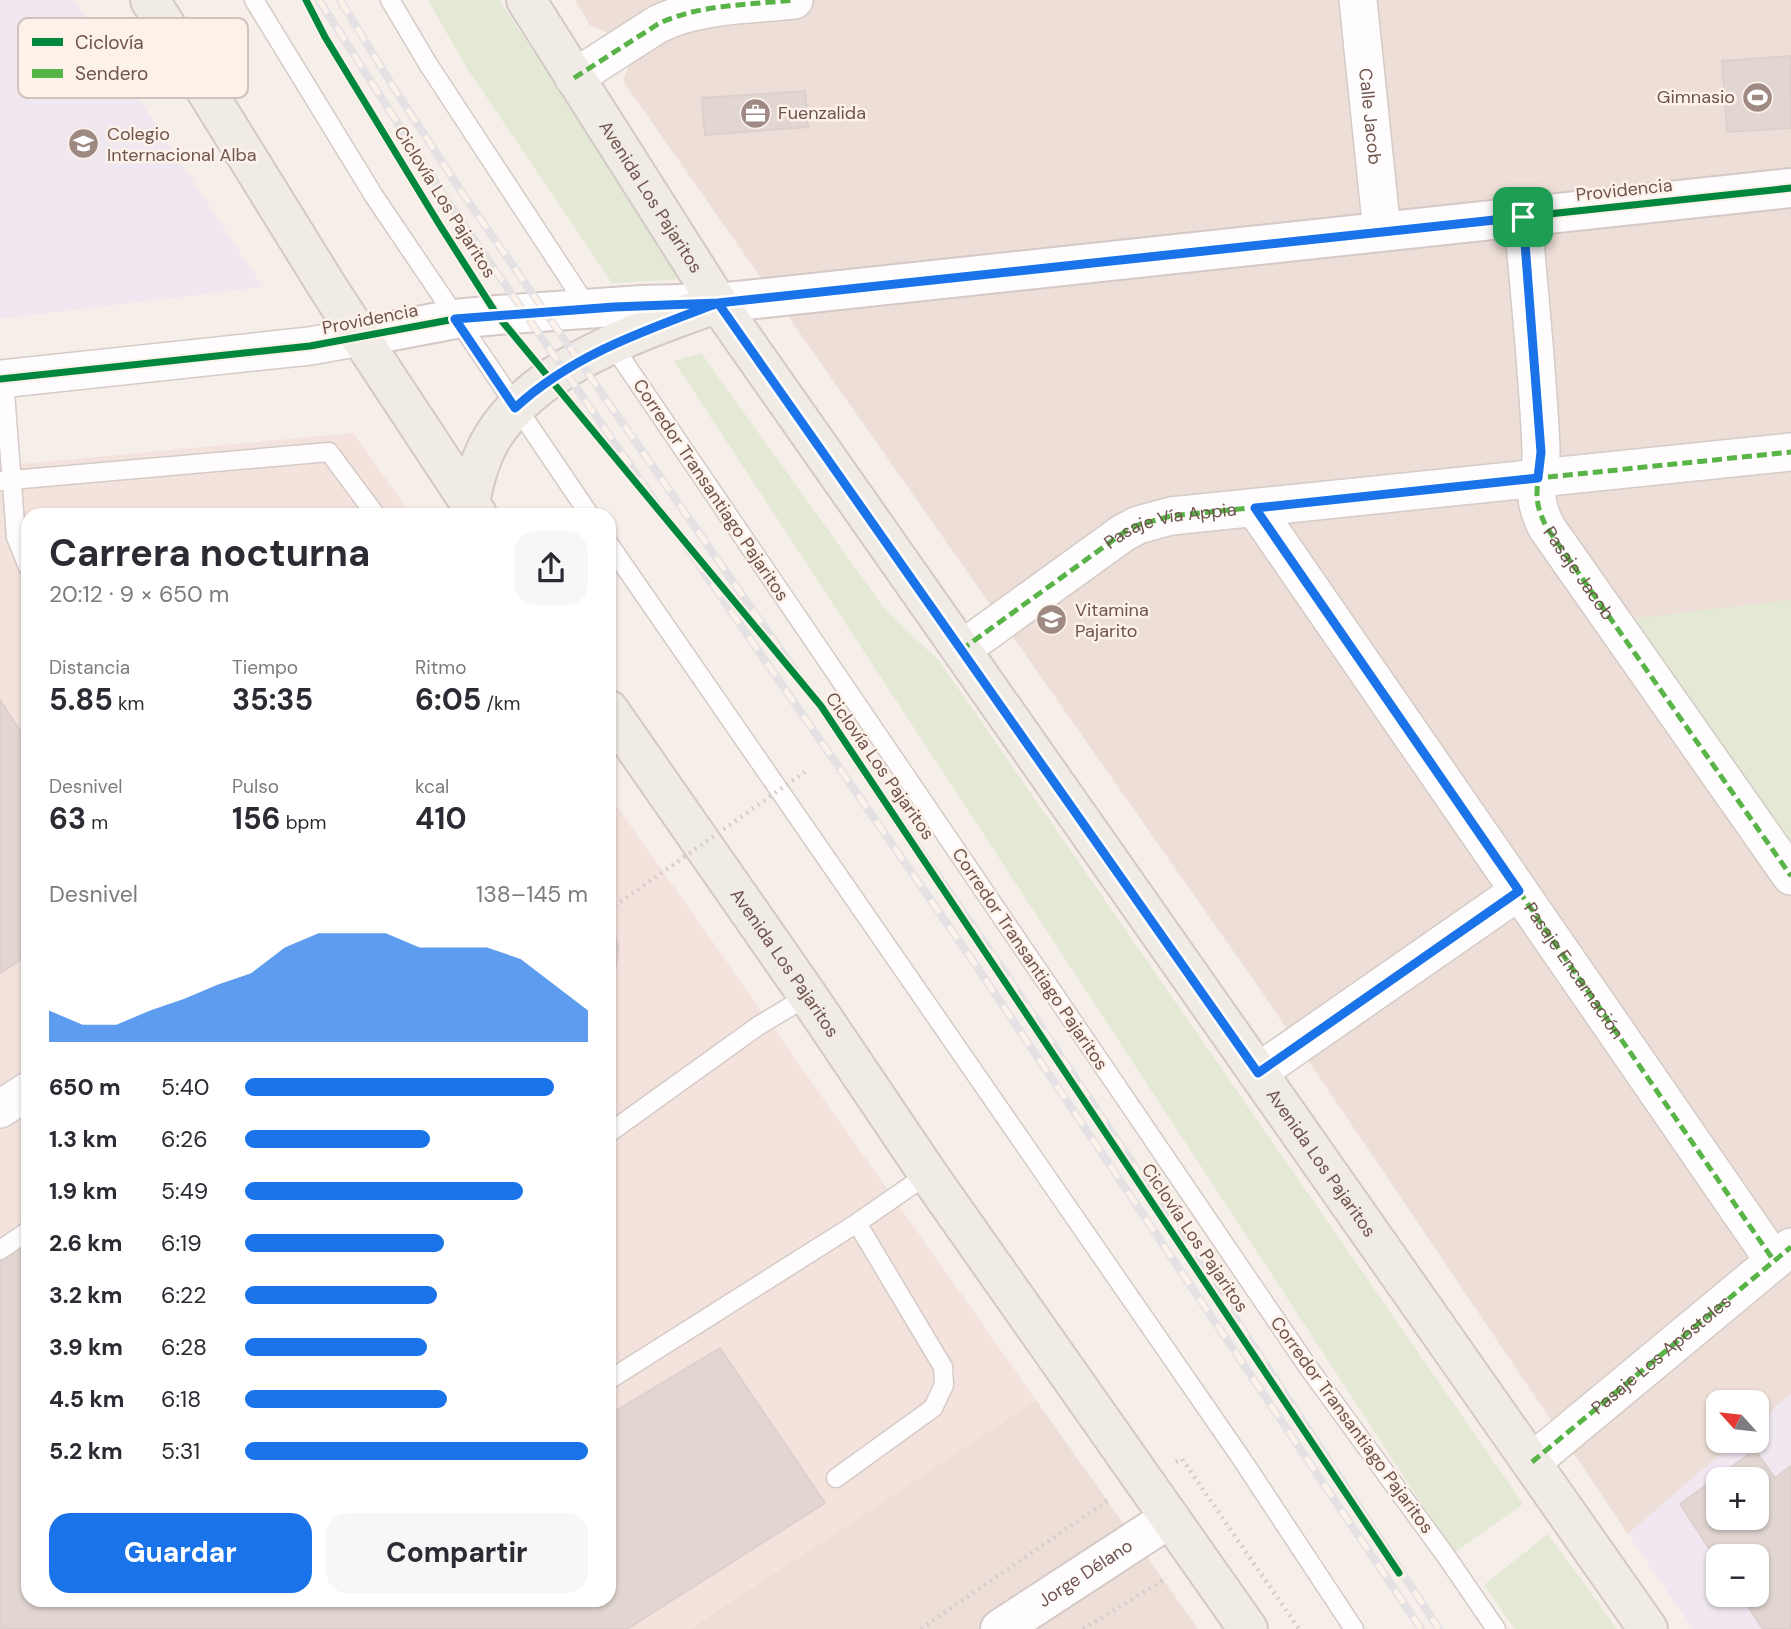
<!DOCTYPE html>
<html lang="es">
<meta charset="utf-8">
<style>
body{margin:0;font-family:"DM Sans",sans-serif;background:#f7f7f7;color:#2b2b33;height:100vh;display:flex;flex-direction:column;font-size:26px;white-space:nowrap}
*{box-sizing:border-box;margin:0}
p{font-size:23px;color:#7c7c81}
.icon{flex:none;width:38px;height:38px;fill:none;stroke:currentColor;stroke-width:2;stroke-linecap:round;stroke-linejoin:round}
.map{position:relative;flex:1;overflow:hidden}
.sheet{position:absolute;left:21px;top:508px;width:595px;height:1099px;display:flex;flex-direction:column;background:#fff;border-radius:21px;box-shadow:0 2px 5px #0004}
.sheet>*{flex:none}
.needle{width:46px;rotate:297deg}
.buttons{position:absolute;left:1706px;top:1390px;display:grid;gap:14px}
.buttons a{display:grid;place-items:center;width:63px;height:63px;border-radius:14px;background:#fff;box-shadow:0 2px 5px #0004;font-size:35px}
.pin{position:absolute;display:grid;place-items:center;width:60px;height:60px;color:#fff;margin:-30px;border-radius:14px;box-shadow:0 4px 10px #0006}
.round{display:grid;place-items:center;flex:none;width:74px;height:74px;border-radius:21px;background:#f7f7f7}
.headline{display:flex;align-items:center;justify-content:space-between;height:119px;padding:0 28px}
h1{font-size:38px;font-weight:700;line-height:52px}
.figures{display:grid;grid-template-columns:repeat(3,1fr);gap:10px;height:119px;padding:7px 28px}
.figures div{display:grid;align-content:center}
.figures b{font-size:30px;font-weight:700}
.figures small{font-size:19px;font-weight:400}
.figures p{font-size:19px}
.chart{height:196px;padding:14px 28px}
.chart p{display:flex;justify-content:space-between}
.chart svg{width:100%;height:126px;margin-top:7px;fill:#1a73e8;opacity:.7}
.cta{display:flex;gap:14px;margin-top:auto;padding:14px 28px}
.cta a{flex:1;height:80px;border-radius:21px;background:#1a73e8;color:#fff;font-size:28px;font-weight:700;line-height:80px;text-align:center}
.cta a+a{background:#f7f7f7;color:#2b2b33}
ul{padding:0 28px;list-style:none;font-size:23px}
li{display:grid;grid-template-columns:112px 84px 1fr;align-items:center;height:52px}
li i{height:18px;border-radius:9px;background:#1a73e8}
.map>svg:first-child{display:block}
</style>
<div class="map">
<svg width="1791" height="1629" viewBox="0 0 1791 1629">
<rect width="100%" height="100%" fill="#f5eee9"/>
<path fill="#eddfd7" d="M575,0H1791V1394L1757,1423V1402H1718V1440H1737L1628,1534L1262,992L623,81L628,68L607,33L590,25Z
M1036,1400L1198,1629H690Z"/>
<path fill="#f4e2dd" d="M353,433L411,514H28V1600H609V795L1036,1400L690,1629H0V466Z"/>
<path fill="#f0e7f0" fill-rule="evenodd" d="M0,0H74L263,287L0,319Z
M1791,1394V1629H1693L1628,1534L1737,1440H1757V1423ZM1718,1479H1757V1517H1718ZM1718,1556H1757V1594H1718Z"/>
<path fill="#e4e9d5" d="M428,0H499L686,279L612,283L465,65Z
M701,353L884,608L940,662L1523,1504L1454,1553L674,361Z
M1791,600V854L1629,619Z
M1548,1534L1617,1629H1515L1484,1585Z"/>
<path fill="#e1d6d1" stroke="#ddd0cc" stroke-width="2" fill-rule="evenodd" d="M1790,56L1791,128L1727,132L1722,61Z
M805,91L808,127L705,135L702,98Z
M0,700L28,743V955L0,973Z
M609,920L614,929L618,950L615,972L609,983Z
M28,1242V1600H609V1415L720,1348L825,1503L627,1629H0V1261Z
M1755,1450L1775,1478L1791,1466V1629H1763L1740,1594H1757V1556H1718V1562L1680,1504ZM1718,1479H1757V1517H1718Z"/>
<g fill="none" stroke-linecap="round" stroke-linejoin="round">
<defs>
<path id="lane" d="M254,0L374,196L589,514
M390,0L428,64L588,308
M609,340L1308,1367L1446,1556L1496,1629
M4,379L16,537L28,567
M0,481L329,452L375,514
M609,544L1241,1458L1354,1629
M609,1133L758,1026L808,996
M0,1250L28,1231
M609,1380L857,1223L928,1174
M836,1478L933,1408L944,1385L943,1367L857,1223"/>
<g id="street">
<path id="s1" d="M1358,0L1382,232"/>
<path d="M574,78L658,24C699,4 749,5 794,0"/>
<path d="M1523,217C1529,294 1538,372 1541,449C1542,484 1528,492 1547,528L1791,876"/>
<path d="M0,379L310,346L360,337"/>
<path id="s2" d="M1255,508L1774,1261"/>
<path id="s3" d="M961,650L1123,533L1138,525L1171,516L1791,452"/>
<path d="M1257,1073L1519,891"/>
<path d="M0,1109L28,1091"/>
<path id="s4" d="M1532,1462L1791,1247"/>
</g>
<g id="secondary">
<path d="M360,337L455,319L497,315L642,305L718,303L1791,188"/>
<path id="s5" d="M1000,1629L1170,1518"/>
</g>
<g id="primary">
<path d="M150,0L330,291L477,514"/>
<path id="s6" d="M526,0L718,303L1648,1629"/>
<path d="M470,503C474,481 480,458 492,438C536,364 642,331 718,303"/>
<path id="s7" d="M609,710L808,996L928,1174L1248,1629"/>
</g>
</defs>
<use href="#lane" stroke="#d4cbc7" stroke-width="21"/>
<use href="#street" stroke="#d4cbc7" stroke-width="40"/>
<use href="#secondary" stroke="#d4c9c6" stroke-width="42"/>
<use href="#primary" stroke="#d3c9c6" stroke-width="42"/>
<path stroke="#d6cdca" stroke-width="4.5" stroke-dasharray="2 5" stroke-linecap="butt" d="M1176,1462L1182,1459L1299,1629
M921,1629L1111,1498
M1083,1629L1167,1578"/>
<use href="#lane" stroke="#fefcfc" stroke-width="18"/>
<use href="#street" stroke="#fefcfc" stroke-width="37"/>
<use href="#secondary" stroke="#fefcfc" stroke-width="38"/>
<use href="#primary" stroke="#f1ebe5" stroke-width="38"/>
<defs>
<path id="rail" d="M319,0L448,202L977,967L1421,1629
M340,0L394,88L463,194L993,955L1186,1243L1439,1629"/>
</defs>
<use href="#rail" stroke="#e3e1e4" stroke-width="8"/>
<use href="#rail" stroke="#fdf2ea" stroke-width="5" stroke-dasharray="16" stroke-linecap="butt"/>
<path stroke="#d6cdca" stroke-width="4.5" stroke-dasharray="2 5" stroke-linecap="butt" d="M609,910L805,772"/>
<g stroke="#59b447" stroke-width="5" stroke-dasharray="10 5" stroke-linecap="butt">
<path d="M574,78L658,24C699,4 749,5 794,0"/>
<path id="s8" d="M1523,217C1529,294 1538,372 1541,449C1542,484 1528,492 1547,528L1791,876"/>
<path d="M1255,508L1774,1261"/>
<path d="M961,650L1123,533L1138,525L1171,516L1791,452"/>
<path d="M1257,1073L1519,891"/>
<path d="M1532,1462L1791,1247"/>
</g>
<defs>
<path id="cycleway" d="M306,0L325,37L439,224L497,315L821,706L1399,1573
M0,379L310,346L455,319L614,307L718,303L1791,188"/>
</defs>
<use href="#cycleway" stroke="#fdf2ea" stroke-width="11"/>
<use href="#cycleway" stroke="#00873e" stroke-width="7"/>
</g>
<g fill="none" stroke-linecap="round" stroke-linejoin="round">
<defs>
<path id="route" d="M1523,217L718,303L614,307L455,319L515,408C572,355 646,330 718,303L1258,1073L1519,891L1255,508L1538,478L1541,452L1523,217"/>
</defs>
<use href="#route" stroke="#fff" stroke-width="14"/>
<use href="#route" stroke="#1a73e8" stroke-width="9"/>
</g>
<defs>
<symbol id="stadium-disc" viewBox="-11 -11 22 22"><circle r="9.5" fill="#9e8983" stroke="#fdf2ea"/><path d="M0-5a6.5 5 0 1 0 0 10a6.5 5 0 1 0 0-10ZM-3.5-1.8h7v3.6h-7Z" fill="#fff"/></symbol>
<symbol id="office-disc" viewBox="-11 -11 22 22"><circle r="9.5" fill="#9e8983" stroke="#fdf2ea"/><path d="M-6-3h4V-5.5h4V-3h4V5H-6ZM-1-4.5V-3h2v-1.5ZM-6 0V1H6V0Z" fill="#fff"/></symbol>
<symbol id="school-disc" viewBox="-11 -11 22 22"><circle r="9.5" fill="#9e8983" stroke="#fdf2ea"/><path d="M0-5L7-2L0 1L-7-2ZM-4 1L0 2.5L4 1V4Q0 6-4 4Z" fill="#fff"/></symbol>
</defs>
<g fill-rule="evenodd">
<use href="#stadium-disc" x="1740" y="80" width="35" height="35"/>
<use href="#office-disc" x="738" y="96" width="35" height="35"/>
<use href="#school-disc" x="66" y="126" width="35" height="35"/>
<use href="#school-disc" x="1034" y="602" width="35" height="35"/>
</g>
<g text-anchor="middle" stroke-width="5" stroke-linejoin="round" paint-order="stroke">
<g font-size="18" fill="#6f534c" stroke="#fdf2ea" text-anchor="start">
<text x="1735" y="103" text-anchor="end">Gimnasio</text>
<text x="778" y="119">Fuenzalida</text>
<text x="107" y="140">Colegio<tspan x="107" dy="21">Internacional Alba</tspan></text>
<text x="1075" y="616">Vitamina<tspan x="1075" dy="21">Pajarito</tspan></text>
</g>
<g font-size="18" fill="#6f534c" stroke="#fdf2ea">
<text dy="6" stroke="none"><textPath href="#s1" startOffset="117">Calle Jacob</textPath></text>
<text transform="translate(1624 190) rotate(-6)" y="6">Providencia</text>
<text dy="6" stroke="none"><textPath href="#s6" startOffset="233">Avenida Los Pajaritos</textPath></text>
<text transform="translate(445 202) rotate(58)" y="6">Ciclovía Los Pajaritos</text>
<text transform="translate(370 319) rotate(-11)" y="6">Providencia</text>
<text transform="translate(711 490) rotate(56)" y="6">Corredor Transantiago Pajaritos</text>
<text dy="6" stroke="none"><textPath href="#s3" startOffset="248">Pasaje Vía Appia</textPath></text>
<text dy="6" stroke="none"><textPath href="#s8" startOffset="369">Pasaje Jacob</textPath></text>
<text transform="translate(880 766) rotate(55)" y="6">Ciclovía Los Pajaritos</text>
<text transform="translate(1030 959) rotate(56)" y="6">Corredor Transantiago Pajaritos</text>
<text dy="6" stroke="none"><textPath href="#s7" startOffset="308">Avenida Los Pajaritos</textPath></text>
<text dy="6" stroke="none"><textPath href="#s2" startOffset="562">Pasaje Encarnación</textPath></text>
<text dy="6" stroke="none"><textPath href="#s6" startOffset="1409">Avenida Los Pajaritos</textPath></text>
<text transform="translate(1195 1238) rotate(56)" y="6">Ciclovía Los Pajaritos</text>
<text dy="6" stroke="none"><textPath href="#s4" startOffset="168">Pasaje Los Apóstoles</textPath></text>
<text transform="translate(1352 1425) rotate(54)" y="6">Corredor Transantiago Pajaritos</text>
<text dy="6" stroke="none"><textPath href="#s5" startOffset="102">Jorge Délano</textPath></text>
</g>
</g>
<rect x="18" y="18" width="230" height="80" rx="10" fill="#fdf2ea" stroke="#d2c2bb" stroke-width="2"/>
<rect x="32" y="38" width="31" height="8" fill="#00873e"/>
<rect x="32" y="69" width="31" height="9" fill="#59b447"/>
<g font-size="19" fill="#6f534c">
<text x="75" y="49">Ciclovía</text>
<text x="75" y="80">Sendero</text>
</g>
</svg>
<div class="buttons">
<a><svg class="needle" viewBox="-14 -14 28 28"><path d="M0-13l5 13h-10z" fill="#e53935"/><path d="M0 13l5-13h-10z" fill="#7c7c81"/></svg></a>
<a>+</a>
<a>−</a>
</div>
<div class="pin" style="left:1523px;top:217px;background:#1e9e55"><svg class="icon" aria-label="arrive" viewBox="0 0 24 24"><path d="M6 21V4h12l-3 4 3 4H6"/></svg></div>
<section class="sheet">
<div class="headline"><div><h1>Carrera nocturna</h1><p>20:12 · 9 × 650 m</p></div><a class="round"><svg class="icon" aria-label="share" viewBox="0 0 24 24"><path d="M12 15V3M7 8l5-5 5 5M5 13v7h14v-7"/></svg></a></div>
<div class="figures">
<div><p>Distancia</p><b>5.85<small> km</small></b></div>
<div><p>Tiempo</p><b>35:35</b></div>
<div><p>Ritmo</p><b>6:05<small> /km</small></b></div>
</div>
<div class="figures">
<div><p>Desnivel</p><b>63<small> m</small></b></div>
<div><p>Pulso</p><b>156<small> bpm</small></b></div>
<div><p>kcal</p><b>410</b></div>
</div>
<div class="chart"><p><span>Desnivel</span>138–145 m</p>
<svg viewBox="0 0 160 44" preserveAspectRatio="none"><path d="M0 44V33L10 38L20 38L30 33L40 29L50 24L60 20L70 11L80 6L90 6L100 6L110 11L120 11L130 11L140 15L150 24L160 33V44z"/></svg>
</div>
<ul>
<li><b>650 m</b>5:40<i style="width:90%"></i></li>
<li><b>1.3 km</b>6:26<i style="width:54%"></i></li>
<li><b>1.9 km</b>5:49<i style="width:81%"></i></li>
<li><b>2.6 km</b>6:19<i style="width:58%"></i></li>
<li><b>3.2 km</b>6:22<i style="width:56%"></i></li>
<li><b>3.9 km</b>6:28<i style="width:53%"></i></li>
<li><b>4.5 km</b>6:18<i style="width:59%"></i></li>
<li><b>5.2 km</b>5:31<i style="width:100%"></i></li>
</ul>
<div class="cta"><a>Guardar</a><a>Compartir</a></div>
</section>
</div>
